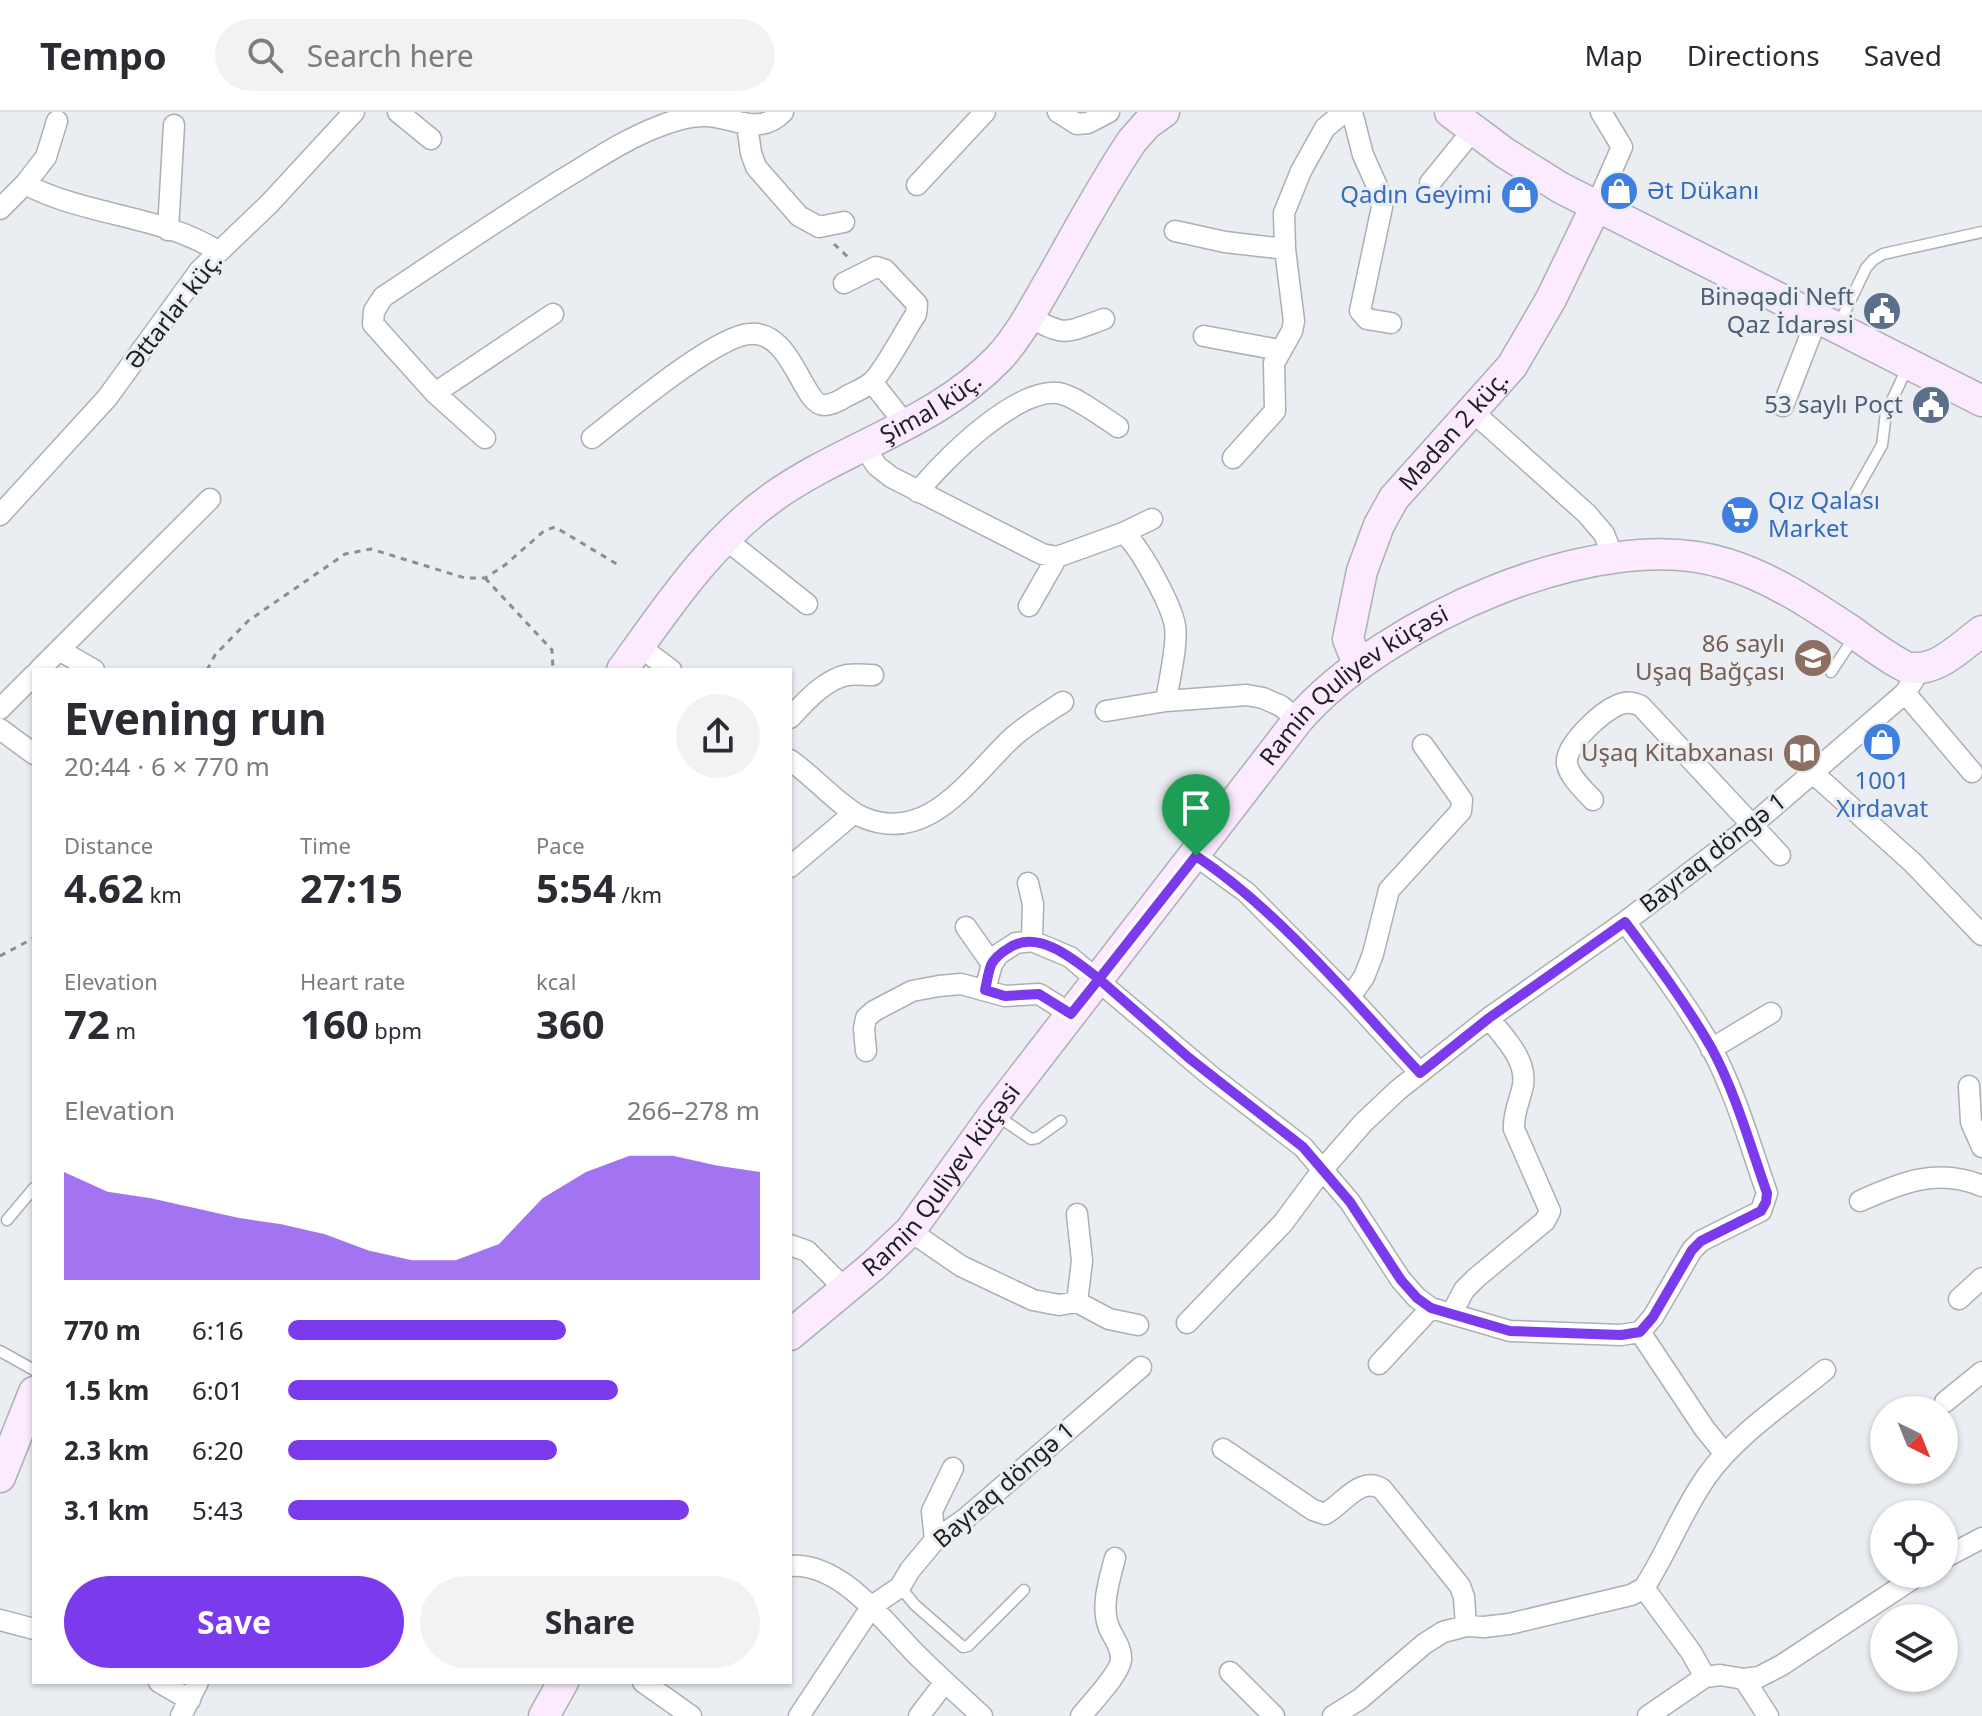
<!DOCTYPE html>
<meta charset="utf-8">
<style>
body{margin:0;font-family:"Noto Sans",sans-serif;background:#f2f2f3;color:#2b2b33;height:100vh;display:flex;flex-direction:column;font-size:30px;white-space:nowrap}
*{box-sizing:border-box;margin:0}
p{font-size:26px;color:#7c7c81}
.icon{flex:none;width:44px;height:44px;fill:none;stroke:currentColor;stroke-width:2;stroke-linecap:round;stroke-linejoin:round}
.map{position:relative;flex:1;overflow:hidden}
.side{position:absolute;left:32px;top:556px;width:760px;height:1016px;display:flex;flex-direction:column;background:#fff;border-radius:0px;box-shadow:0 2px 6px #0004}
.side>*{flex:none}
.needle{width:52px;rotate:137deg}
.fabs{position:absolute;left:1870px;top:1284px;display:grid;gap:16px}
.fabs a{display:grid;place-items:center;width:88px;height:88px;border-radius:50%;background:#fff;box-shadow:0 2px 6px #0004;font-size:40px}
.pin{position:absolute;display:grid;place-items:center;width:68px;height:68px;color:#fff;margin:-82px -34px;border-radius:50% 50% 50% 0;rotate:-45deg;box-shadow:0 0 8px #0007}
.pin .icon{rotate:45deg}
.round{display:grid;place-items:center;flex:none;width:84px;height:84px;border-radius:42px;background:#f2f2f3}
.summary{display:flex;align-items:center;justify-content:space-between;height:136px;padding:0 32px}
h1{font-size:44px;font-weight:700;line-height:60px}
.stats{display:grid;grid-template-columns:repeat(3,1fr);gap:12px;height:136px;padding:8px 32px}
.stats div{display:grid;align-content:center}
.stats b{font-size:40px;font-weight:700}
.stats small{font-size:22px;font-weight:400}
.stats p{font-size:22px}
.chart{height:224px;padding:16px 32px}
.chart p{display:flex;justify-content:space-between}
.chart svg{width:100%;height:144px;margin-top:8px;fill:#7c3aed;opacity:.7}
.button{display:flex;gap:16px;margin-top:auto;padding:16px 32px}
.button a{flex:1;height:92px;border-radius:48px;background:#7c3aed;color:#fff;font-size:32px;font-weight:700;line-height:92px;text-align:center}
.button a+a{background:#f2f2f3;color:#2b2b33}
ul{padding:0 32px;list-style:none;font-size:26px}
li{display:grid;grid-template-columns:128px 96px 1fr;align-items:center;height:60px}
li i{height:20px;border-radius:10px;background:#7c3aed}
header{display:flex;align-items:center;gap:48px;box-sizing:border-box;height:112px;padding:0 40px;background:#fff;border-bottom:2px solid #e1e1e2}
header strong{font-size:38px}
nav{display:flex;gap:44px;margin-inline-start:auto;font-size:28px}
.search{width:560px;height:72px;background:#f2f2f3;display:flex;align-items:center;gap:20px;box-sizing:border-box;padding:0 28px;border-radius:44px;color:#7c7c81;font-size:30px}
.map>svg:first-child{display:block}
</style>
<header>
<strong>Tempo</strong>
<div class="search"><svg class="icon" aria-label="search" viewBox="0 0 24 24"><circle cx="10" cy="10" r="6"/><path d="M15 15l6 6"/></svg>Search here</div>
<nav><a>Map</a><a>Directions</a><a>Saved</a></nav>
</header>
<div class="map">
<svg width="1982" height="1604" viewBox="0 0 1982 1604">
<rect width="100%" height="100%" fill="#eaedf1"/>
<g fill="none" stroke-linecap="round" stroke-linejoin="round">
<defs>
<path id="lane" d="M1839,212L1866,156L1873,148L1883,142L1982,120
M1850,390L1882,333L1886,301L1908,254
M1831,560L1855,524
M996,1003L1031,1027L1037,1026L1061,1009
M7,1108L34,1076
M0,1239L34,1258
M900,1475L915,1493L963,1535L968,1534L1024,1478"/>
<path id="street" d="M398,0L431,27
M1058,0L1077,12L1088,11L1109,0
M1352,0L1363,43L1377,74L1382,95L1360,199L1367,207L1391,211
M747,13L751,41L756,55L799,104L819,115L844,110
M1430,71L1473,18
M25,72L46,45L57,9
M917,73L985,0
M1596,94L1622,35L1601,0
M0,97L25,72C84,104 163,103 219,140
M168,118L174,13
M1175,119L1225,130L1285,137
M1029,205C1067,225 1064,221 1104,207
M1204,224L1279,238
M872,270L906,313
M435,281L553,202
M1783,294L1818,204
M1473,300L1587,402L1604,422L1613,445
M485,326L435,281L373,212L374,199L383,185C443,145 502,105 563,67C595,48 625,27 660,14C675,8 691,3 708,4C735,6 760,24 783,0
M592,326C623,302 714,225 749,222C792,217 802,293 824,293C831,293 841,288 847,284C855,280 867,275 873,269C887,254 904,220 916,202L917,192L885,158L876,155L844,171
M864,335L877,354L891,365L1042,442L1057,445L1123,421C1139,432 1172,494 1175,514C1178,533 1169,568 1166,589
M1233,346L1275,299L1274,251L1292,219L1294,209L1285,137L1284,101L1301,59L1325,16L1344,0
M918,380C943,348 1016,276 1058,281C1074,283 1104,306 1118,315
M0,403L107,286L200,158L269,92L354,0
M1123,421L1152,407
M724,426L807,492
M1029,494L1057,445
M639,534L671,558
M59,538L94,558
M39,558L210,387
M1905,581L1972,660
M0,597L34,563
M1106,599L1166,589L1247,583L1263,586L1281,594L1298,608
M790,606C805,590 824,568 847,563C855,562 865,563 873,563
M0,617L34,642
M790,648C812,663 840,695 862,705C929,734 971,664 1013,625C1028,612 1046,601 1063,590
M1813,661L1913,751L1982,823
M1593,688C1584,678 1570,666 1567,652C1564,634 1601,600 1618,593C1626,589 1633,590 1641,594L1780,743
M1196,744L1246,780L1350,885L1420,961
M790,755L854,701
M1028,771L1033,792L1032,829
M1625,810C1655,850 1687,893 1712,937C1736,982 1750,1033 1767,1081L1761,1099L1701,1129L1692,1138L1653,1205L1640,1220
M966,815L992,852
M985,878L992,852L999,842L1016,831L1032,829L1070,845L1212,965L1303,1035L1350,1090L1401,1168L1417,1186L1431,1196L1510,1219L1621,1223L1640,1220L1704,1316L1725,1342
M1350,885L1364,865L1373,842L1389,778L1461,699L1462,688L1423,633
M1711,937L1771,901
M866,939L864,917L866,906L874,899L912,879L939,874L961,872L1005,884L1039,882L1071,902
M1969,974L1971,1010L1982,1035
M1860,1089C1900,1071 1938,1055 1982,1074
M910,1119L961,1154L1033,1188L1059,1193L1077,1190L1109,1207L1138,1213
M790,1133L807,1139L845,1177
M1959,1187L1982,1166
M1077,1190L1082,1149L1077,1102
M1452,1201L1464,1178L1476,1166L1545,1109L1550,1099L1514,1017C1513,1001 1520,989 1523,973C1527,947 1504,926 1489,906
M1187,1211L1283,1111L1323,1057L1363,1011L1398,978L1489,906L1625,810L1751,714L1905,581L1914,567L1916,557
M1379,1252L1431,1196
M1945,1290L1982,1260
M1223,1337L1313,1398L1325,1402C1343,1392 1361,1363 1382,1377L1460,1474L1464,1485L1466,1514
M935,1428L932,1399L953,1356
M1944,1446L1982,1426
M790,1454C840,1450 883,1508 914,1540C936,1562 959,1583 982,1604
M1644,1476L1691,1540L1705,1565
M0,1508L34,1517
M1230,1560L1274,1604
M1744,1567L1768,1604
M159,1570L190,1588
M643,1570L691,1604
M181,1604L198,1570
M799,1604L872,1494L900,1475L910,1458L935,1428L965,1407L1141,1255
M919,1604L945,1570
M1081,1604C1091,1591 1119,1563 1121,1548C1122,1534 1112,1525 1108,1513C1101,1492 1110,1466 1115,1446
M1333,1604L1360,1587L1424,1532L1443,1520L1466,1514L1484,1515L1509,1512L1631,1483L1644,1476C1667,1441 1682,1399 1707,1364C1737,1322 1785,1291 1825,1258
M1648,1604L1705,1565L1720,1563L1744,1567L1759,1565L1782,1553L1920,1462"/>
<g id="secondary">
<path d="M1450,0L1505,41L1561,76L1982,289"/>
<path id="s1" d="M1358,552L1348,527L1362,459L1379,413L1394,386L1512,254L1551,187L1596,94"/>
<path id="s2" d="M622,558C666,497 710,430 773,385C845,334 936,312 999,246C1021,222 1036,192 1052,165C1078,119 1103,72 1132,29L1147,12L1164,0"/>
<path id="s3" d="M790,1223L873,1154L910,1119L994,1002L1298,608C1382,511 1600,410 1727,452C1772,466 1811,492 1850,518C1868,531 1886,545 1906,555C1936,562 1960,535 1982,519"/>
<path d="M0,1365L34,1280"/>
<path d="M544,1604L563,1570"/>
</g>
</defs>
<use href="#lane" stroke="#acafb3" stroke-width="13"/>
<use href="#street" stroke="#acafb3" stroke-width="23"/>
<use href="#secondary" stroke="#acafb3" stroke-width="33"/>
<path stroke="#8b8e91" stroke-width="3" stroke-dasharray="6 6" stroke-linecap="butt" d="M834,132L849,146
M485,466L552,538L553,558
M207,558L215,543L248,509L345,442L371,437L465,466H485L505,453L544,419L555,415L620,454
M0,844L34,826"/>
<use href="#lane" stroke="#fff" stroke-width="10"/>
<use href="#street" stroke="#fff" stroke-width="20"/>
<use href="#secondary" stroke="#fcebff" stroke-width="30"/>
</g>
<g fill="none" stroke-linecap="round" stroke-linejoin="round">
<defs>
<path id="route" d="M1196,744L1099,867C1076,849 1038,816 1009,836C1002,840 995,845 991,853C988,861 987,870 985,878L1005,884L1039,882L1071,902L1099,867L1189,946L1303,1035L1350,1090L1401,1168L1417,1186L1431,1196L1510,1219L1621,1223L1640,1220L1653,1205L1692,1138L1701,1129L1761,1099L1766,1090L1767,1081C1750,1033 1736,982 1712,937C1687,893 1655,850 1625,810L1489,906L1420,961C1352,888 1278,798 1196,744"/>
</defs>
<use href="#route" stroke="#fff" stroke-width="16"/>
<use href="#route" stroke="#7c3aed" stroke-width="10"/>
</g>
<defs>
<symbol id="shop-disc" viewBox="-11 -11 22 22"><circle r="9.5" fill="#3f7fe0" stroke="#eaedf1"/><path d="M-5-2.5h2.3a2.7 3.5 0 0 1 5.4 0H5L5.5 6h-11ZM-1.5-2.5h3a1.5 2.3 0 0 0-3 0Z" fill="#fff"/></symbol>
<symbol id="civic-disc" viewBox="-11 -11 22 22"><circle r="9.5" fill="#5c6f8a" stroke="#eaedf1"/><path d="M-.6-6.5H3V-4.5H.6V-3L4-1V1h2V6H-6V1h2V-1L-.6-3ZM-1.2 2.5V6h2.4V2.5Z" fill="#fff"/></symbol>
<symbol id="supermarket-disc" viewBox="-11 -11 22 22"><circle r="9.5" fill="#3f7fe0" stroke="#eaedf1"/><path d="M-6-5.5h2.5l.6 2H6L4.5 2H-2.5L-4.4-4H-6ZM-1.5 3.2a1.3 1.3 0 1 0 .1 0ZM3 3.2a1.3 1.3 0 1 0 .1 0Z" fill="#fff"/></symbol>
<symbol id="school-disc" viewBox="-11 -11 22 22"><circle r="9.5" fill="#8d6e63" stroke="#eaedf1"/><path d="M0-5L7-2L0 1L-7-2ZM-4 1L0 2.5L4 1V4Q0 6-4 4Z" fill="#fff"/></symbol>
<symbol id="library-disc" viewBox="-11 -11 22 22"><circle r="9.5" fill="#8d6e63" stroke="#eaedf1"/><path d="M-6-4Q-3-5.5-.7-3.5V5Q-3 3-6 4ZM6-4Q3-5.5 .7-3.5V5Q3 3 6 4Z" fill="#fff"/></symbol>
</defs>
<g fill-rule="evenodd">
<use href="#shop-disc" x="1597" y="57" width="44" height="44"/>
<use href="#shop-disc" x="1498" y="61" width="44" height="44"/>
<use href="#civic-disc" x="1860" y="177" width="44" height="44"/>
<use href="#civic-disc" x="1909" y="271" width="44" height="44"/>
<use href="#supermarket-disc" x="1718" y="381" width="44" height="44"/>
<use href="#school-disc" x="1791" y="524" width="44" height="44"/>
<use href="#shop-disc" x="1860" y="608" width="44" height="44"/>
<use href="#library-disc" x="1780" y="619" width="44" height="44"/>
</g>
<g text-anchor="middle" stroke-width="6" stroke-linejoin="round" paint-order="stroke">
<g font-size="24" fill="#366cbe" stroke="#eaedf1" text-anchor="start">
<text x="1647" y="87">Ət Dükanı</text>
<text x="1492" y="91" text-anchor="end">Qadın Geyimi</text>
<text x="1768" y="397">Qız Qalası<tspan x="1768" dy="28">Market</tspan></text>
<text x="1882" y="677" text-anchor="middle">1001<tspan x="1882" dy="28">Xırdavat</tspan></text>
</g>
<g font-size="24" fill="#4e5e75" stroke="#eaedf1" text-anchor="end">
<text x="1854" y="193">Binəqədi Neft<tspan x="1854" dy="28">Qaz İdarəsi</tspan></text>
<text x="1903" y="301">53 saylı Poçt</text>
</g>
<g font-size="24" fill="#1e1f21" stroke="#eaedf1">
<text transform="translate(174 199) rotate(-52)" y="8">Əttarlar küç.</text>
<text dy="8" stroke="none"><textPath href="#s2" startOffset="412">Şimal küç.</textPath></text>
<text dy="8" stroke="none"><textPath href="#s1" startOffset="266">Mədən 2 küç.</textPath></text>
<text dy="8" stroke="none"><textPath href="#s3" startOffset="866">Ramin Quliyev küçəsi</textPath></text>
<text transform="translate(1713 741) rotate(-38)" y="8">Bayraq döngə 1</text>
<text dy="8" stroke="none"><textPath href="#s3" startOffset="218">Ramin Quliyev küçəsi</textPath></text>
<text transform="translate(1004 1373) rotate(-41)" y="8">Bayraq döngə 1</text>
</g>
<g font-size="24" fill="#785e54" stroke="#eaedf1" text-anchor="end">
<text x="1785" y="540">86 saylı<tspan x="1785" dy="28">Uşaq Bağçası</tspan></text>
<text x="1774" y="649">Uşaq Kitabxanası</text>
</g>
</g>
</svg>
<div class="fabs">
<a><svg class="needle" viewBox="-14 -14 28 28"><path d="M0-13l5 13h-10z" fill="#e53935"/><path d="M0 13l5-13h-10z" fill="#7c7c81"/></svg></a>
<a><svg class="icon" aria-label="locate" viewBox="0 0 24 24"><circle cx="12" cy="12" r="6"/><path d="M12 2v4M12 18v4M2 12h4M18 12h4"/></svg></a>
<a><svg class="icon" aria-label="layers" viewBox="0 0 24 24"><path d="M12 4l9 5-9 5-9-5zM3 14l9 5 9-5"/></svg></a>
</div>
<div class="pin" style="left:1196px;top:744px;background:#1e9e55"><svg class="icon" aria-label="arrive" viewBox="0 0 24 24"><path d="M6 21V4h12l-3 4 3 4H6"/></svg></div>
<section class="side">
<div class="summary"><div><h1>Evening run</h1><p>20:44 · 6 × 770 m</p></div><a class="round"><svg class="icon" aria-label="share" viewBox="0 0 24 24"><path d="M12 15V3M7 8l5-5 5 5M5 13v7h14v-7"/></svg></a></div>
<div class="stats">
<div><p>Distance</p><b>4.62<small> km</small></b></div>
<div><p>Time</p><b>27:15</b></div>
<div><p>Pace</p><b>5:54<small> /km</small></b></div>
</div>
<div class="stats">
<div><p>Elevation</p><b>72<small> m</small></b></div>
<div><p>Heart rate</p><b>160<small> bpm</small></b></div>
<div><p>kcal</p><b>360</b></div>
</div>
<div class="chart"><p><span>Elevation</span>266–278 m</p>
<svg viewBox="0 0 160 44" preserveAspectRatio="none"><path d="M0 44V11L10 17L20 19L30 22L40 25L50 27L60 30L70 35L80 38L90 38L100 33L110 19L120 11L130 6L140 6L150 9L160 11V44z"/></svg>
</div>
<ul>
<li><b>770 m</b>6:16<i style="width:59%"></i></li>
<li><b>1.5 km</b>6:01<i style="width:70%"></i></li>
<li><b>2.3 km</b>6:20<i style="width:57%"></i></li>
<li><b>3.1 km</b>5:43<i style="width:85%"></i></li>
</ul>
<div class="button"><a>Save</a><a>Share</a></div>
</section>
</div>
